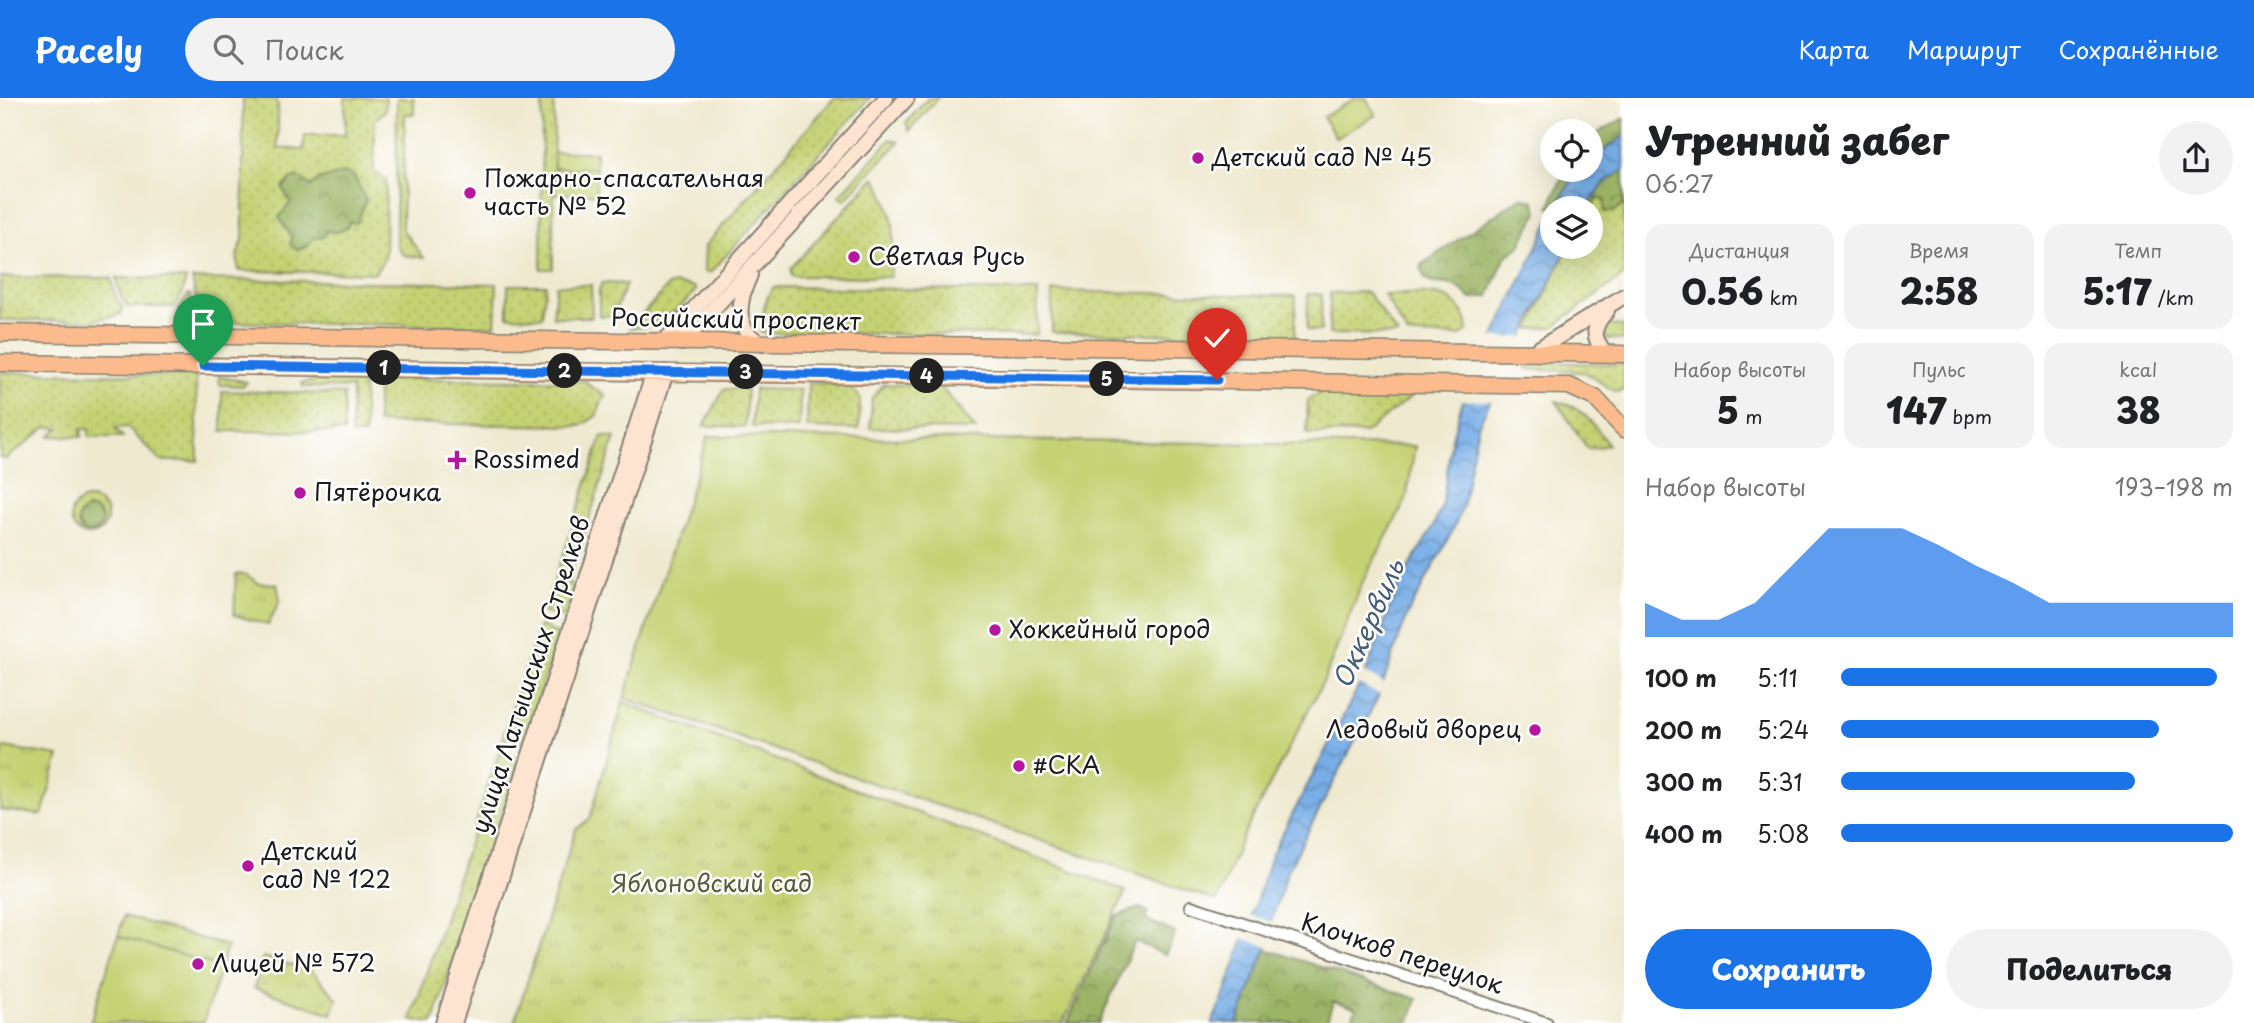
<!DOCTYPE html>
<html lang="ru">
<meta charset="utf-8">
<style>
body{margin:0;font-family:"Playpen Sans",sans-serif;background:#f2f2f2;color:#202124;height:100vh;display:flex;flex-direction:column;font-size:26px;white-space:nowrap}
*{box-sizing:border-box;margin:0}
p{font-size:23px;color:#757577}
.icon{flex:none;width:38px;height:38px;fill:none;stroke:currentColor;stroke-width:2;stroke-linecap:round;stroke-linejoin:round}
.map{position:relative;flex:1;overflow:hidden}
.side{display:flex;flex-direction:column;background:#fff;width:630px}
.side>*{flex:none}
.tools{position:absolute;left:1540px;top:21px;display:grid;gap:14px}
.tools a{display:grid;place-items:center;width:63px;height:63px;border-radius:50%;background:#fff;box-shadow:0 7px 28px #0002;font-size:35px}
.pin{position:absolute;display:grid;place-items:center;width:60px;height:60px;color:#fff;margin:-72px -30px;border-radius:50% 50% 50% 0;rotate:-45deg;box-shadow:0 0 7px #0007}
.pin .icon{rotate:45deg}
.km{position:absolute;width:35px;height:35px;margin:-18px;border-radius:50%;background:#222;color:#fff;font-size:19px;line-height:35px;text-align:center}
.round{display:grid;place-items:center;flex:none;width:74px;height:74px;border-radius:37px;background:#f2f2f2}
.summary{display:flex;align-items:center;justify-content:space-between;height:119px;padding:0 21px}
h1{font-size:38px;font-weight:800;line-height:52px}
.figures{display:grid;grid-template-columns:repeat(3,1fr);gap:10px;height:119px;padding:7px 21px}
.figures div{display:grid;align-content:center;border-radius:18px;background:#f2f2f2;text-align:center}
.figures b{font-size:35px;font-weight:800}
.figures small{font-size:19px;font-weight:400}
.figures p{font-size:19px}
.chart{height:196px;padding:14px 21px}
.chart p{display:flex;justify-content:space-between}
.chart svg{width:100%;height:126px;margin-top:7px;fill:#1a73e8;opacity:.7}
.cta{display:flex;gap:14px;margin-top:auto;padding:14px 21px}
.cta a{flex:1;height:80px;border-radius:42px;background:#1a73e8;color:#fff;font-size:28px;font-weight:800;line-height:80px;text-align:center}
.cta a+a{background:#f2f2f2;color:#202124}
ul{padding:0 21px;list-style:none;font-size:23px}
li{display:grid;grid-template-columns:112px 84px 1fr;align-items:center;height:52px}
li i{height:18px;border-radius:9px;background:#1a73e8}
header{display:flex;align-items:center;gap:42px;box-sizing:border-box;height:98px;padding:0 35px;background:#1a73e8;color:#fff}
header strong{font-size:33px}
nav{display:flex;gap:38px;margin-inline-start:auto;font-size:24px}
.search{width:490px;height:63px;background:#f2f2f2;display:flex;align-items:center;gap:18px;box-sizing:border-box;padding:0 24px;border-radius:38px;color:#757577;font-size:26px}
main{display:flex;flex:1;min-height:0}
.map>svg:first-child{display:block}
</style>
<header>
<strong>Pacely</strong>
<div class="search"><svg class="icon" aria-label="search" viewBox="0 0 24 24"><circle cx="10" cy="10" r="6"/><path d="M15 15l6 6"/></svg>Поиск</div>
<nav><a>Карта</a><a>Маршрут</a><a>Сохранённые</a></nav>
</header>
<main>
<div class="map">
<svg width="1624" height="925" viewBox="0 0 1624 925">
<defs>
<pattern id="grass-dots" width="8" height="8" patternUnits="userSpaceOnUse" patternTransform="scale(1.75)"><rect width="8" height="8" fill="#c4d273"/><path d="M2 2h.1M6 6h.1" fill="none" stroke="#a8b463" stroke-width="1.8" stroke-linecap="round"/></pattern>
<pattern id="forest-crowns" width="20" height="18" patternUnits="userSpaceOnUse" patternTransform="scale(1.75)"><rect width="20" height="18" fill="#9bb465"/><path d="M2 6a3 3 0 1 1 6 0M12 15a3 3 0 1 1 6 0" fill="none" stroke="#7e9252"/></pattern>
<pattern id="park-tufts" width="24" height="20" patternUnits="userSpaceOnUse" patternTransform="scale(1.75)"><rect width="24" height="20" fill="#c4d273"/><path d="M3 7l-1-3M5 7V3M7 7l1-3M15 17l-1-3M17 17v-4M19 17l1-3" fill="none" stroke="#a8b463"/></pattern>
<pattern id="water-waves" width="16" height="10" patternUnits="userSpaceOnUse" patternTransform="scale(1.75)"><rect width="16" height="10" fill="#78aee7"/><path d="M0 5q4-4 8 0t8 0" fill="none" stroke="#628dba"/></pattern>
</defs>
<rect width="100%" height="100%" fill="#fff"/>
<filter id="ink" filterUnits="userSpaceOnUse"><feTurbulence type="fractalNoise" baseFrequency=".0143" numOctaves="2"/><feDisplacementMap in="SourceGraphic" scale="14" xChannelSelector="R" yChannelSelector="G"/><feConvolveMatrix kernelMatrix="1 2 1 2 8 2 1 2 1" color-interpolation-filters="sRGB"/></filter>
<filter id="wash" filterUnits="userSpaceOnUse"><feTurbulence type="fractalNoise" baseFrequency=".00686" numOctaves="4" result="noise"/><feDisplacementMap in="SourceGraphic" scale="28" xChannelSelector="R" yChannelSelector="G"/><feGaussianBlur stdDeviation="1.57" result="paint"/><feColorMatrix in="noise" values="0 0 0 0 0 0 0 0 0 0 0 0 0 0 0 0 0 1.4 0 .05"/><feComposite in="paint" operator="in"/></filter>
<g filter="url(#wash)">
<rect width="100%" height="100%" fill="#efe9cf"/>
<path fill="url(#grass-dots)" stroke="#707748" stroke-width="2" d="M243,0H274L278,7V50L303,52L305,37H345V0H386L385,13L375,22L374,74L386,81V87L385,160L375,175L239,173L237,157L243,142Z
M397,0H414V16H405L402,131L424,160L403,157L396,147Z
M542,0H554L553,171H541Z
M834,0H870L711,174H704L705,148Z
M928,0H938L909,33L906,25Z
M891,41L899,44L844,102L839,98Z
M1624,72V177L1553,229L1529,231L1568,149H1591V110H1587Z
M875,79C898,117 895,136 890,179L791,178V170Z
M0,179L111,180L116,200L123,210L121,216L92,223L0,222Z
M116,180L186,181L182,196L173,209H128L120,197Z
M192,181L497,186L495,228L208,224L207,217L199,214Z
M602,185L626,186L613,218H599V192Z
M675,186L694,189L696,192C676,214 661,230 630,230L668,188Z
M508,187H546L542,219L508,218Z
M556,187H591L592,219H553Z
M774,189L1038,193L1037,237L764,235L760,233C763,218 764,200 774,189Z
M1052,193L1296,198L1295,239L1052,234Z
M1367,194L1398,237L1329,236L1330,195Z
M188,196H190L193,217L178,213Z
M1308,196H1322L1321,233L1307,232Z
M1384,197C1409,197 1446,189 1461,212C1465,220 1469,225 1467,233L1460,238L1408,237Z
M1603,227L1624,228V242L1604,240Z
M1530,264L1624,266V291L1616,294L1584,274L1527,271Z
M0,274L196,278L198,363H161L127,329L115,330L123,339H89V331H81L82,339L50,338L59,330L47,329L6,361L0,360Z
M219,278L247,284L243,288L220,287Z
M331,279H360L363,285L365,337H351L352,290L303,289L302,285Z
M384,280L587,283V286L605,297L596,318L581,328L377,325V288Z
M808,285L849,286L860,300L859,331L807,330Z
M884,286L941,289L976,332L870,330L872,300Z
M724,291H747L745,329L704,328Z
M754,291L800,292L799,330L752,329Z
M1325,291L1418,293L1365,335L1307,336L1308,302Z
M222,293L344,296V334L222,333Z
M1556,303C1582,309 1594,325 1608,347L1588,351Z
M602,338L615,340L575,465L562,461Z
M71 419a18 18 0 1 1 36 0a18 18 0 1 1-36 0Z
M560,464L573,469L568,486L575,488L565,519L544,515Z
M540,527L559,537L523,645L502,640Z
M499,654L519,660L433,925L411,922Z"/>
<path fill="url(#forest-crowns)" stroke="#5c6840" stroke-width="2" d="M1624,20V38L1591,62V39Z
M1565,72H1579L1554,110L1549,109Z
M1624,72V105L1616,113L1604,114L1605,102L1598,99L1591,112L1587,110L1604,85Z
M346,75L354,78L366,102L357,125L349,124L347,130L337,134L327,133L323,139L313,140L307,149L297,152L290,146L292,140L279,119L290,105L283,90L290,82L299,79L311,88L321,81Z
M1521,99L1534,103L1538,114L1519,149L1505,159L1489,198L1471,201C1467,197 1462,192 1457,189C1438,179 1425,196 1421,167Z
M78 423a12 12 0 1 1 24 0a12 12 0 1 1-24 0Z
M1139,810L1148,814L1145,821L1175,835L1165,857L1135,843L1099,925H1067L1116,818Z
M1266,851L1417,901L1409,925H1351L1356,910L1333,903L1326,925H1237Z"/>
<path fill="url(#park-tufts)" stroke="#707748" stroke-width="2" d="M554,70H596V96H554Z
M236,476H245L258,485L277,486L280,502L268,527L234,517Z
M623,604L1126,793L1063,925H514L576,731L590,721Z
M4,649L59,658L42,717L0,712V666Z
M124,818L227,848L221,869L118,838Z
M263,859L312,873L337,901L332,916L254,890Z"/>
<path fill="#c4d273" stroke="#707748" stroke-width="2" d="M1355,0H1366L1376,17L1336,40L1323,19Z
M554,54H596V70H554Z
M708,338L1415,348L1406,402L1363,483L1324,582L1242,740L1217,803L624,600Z
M118,838L221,869L203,925H90Z"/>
<path fill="url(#water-waves)" stroke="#4a6582" stroke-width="2" d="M1624,38V72L1604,85L1587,110H1556L1576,75L1591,72V62Z
M1552,118V149H1568L1478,328L1462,410L1452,434L1408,515L1378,599L1288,772L1272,821L1266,851L1237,925H1212L1227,891L1271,758L1366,574L1398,488L1433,429L1442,408L1451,345L1461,307Z"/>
<path fill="#efe9cf" d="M1528,239L1493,303L1459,302L1490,240Z
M1362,573L1387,587L1382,598L1357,585Z
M1246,816L1274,825L1270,849L1239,839Z"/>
</g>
<g filter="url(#ink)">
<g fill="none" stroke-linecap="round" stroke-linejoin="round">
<defs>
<path id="street" d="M1191,808L1547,925"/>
<path id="secondary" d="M750,177C738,203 733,233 763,246
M664,244L886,0
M682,245L907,0
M1535,253L1624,198
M1604,255C1592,237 1592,229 1607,213
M443,925L654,274
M454,925L666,274"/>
<path id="primary" d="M0,235L1624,256
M0,265L1569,288L1595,300L1624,331"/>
</defs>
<use href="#street" stroke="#868276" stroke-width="14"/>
<use href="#secondary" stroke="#868276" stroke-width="18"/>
<use href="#primary" stroke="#868276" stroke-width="19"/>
<use href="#street" stroke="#fff" stroke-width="10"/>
<use href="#secondary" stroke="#fde4d1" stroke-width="14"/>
<use href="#primary" stroke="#fbbb8c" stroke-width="16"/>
</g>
</g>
<g fill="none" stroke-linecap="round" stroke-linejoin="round" filter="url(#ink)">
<defs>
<path id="route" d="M203,268L1217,282"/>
</defs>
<use href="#route" stroke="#fff" stroke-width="14"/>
<use href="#route" stroke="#1a73e8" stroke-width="9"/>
</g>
<g fill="#b5179e" stroke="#fff" stroke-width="2.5">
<circle cx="1198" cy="60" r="7"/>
<circle cx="470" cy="95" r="7"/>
<circle cx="854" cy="159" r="7"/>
<path d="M453.5 351.5h7v7h7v7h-7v7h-7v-7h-7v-7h7z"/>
<circle cx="300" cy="395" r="7"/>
<circle cx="995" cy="532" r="7"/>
<circle cx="1535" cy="632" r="7"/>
<circle cx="1019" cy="668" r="7"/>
<circle cx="248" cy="768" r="7"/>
<circle cx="198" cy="866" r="7"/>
</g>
<g text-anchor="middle" stroke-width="5" stroke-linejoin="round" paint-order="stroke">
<g font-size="24" fill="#1c1c1c" stroke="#fff" text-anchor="start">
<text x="1212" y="68">Детский сад № 45</text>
<text x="484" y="89">Пожарно-спасательная<tspan x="484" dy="28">часть № 52</tspan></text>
<text x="868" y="167">Светлая Русь</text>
<text x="473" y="370">Rossimed</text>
<text x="314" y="403">Пятёрочка</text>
<text x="1009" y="540">Хоккейный город</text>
<text x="1521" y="640" text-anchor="end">Ледовый дворец</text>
<text x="1033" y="676">#СКА</text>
<text x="262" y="762">Детский<tspan x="262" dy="28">сад № 122</tspan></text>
<text x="212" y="874">Лицей № 572</text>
</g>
<g font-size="24" fill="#1c1c1c" stroke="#fff">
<text transform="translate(736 222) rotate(1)" y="8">Российский проспект</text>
<text transform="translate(531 577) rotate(-72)" y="8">улица Латышских Стрелков</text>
<text transform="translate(1402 856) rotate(18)" y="8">Клочков переулок</text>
</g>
<g font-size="24" fill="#575c3a" stroke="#fff">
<text x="712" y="794">Яблоновский сад</text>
</g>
<g font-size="26" font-style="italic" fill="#455e77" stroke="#fff">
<text transform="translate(1369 526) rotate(-66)" y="9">Оккервиль</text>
</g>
</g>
</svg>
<div class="tools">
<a><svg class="icon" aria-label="locate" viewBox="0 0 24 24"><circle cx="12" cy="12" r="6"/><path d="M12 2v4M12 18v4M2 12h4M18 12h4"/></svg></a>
<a><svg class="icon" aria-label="layers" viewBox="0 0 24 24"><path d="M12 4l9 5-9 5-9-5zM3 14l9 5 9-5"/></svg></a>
</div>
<div class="pin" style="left:203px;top:268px;background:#1e9e55"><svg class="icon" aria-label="arrive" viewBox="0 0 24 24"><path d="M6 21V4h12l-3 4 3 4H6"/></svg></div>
<div class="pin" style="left:1217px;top:282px;background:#d93025"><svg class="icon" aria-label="check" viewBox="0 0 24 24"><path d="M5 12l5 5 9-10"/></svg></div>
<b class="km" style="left:384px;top:270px">1</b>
<b class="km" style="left:565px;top:273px">2</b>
<b class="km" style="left:746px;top:274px">3</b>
<b class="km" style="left:927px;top:278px">4</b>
<b class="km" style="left:1107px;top:281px">5</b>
</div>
<section class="side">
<div class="summary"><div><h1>Утренний забег</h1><p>06:27</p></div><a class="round"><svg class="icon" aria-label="share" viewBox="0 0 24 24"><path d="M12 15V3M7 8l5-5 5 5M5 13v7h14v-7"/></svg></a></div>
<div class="figures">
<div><p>Дистанция</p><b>0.56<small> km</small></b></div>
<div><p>Время</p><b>2:58</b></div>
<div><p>Темп</p><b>5:17<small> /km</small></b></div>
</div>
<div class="figures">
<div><p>Набор высоты</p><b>5<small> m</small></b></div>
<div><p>Пульс</p><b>147<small> bpm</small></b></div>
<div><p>kcal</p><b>38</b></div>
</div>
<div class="chart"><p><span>Набор высоты</span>193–198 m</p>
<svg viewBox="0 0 160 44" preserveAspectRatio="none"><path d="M0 44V32L10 38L20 38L30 32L40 19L50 6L60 6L70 6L80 12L90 19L100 25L110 32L120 32L130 32L140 32L150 32L160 32V44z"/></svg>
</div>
<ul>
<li><b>100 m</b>5:11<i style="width:96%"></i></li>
<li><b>200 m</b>5:24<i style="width:81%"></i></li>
<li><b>300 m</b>5:31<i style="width:75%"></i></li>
<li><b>400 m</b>5:08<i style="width:100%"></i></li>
</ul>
<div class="cta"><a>Сохранить</a><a>Поделиться</a></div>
</section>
</main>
